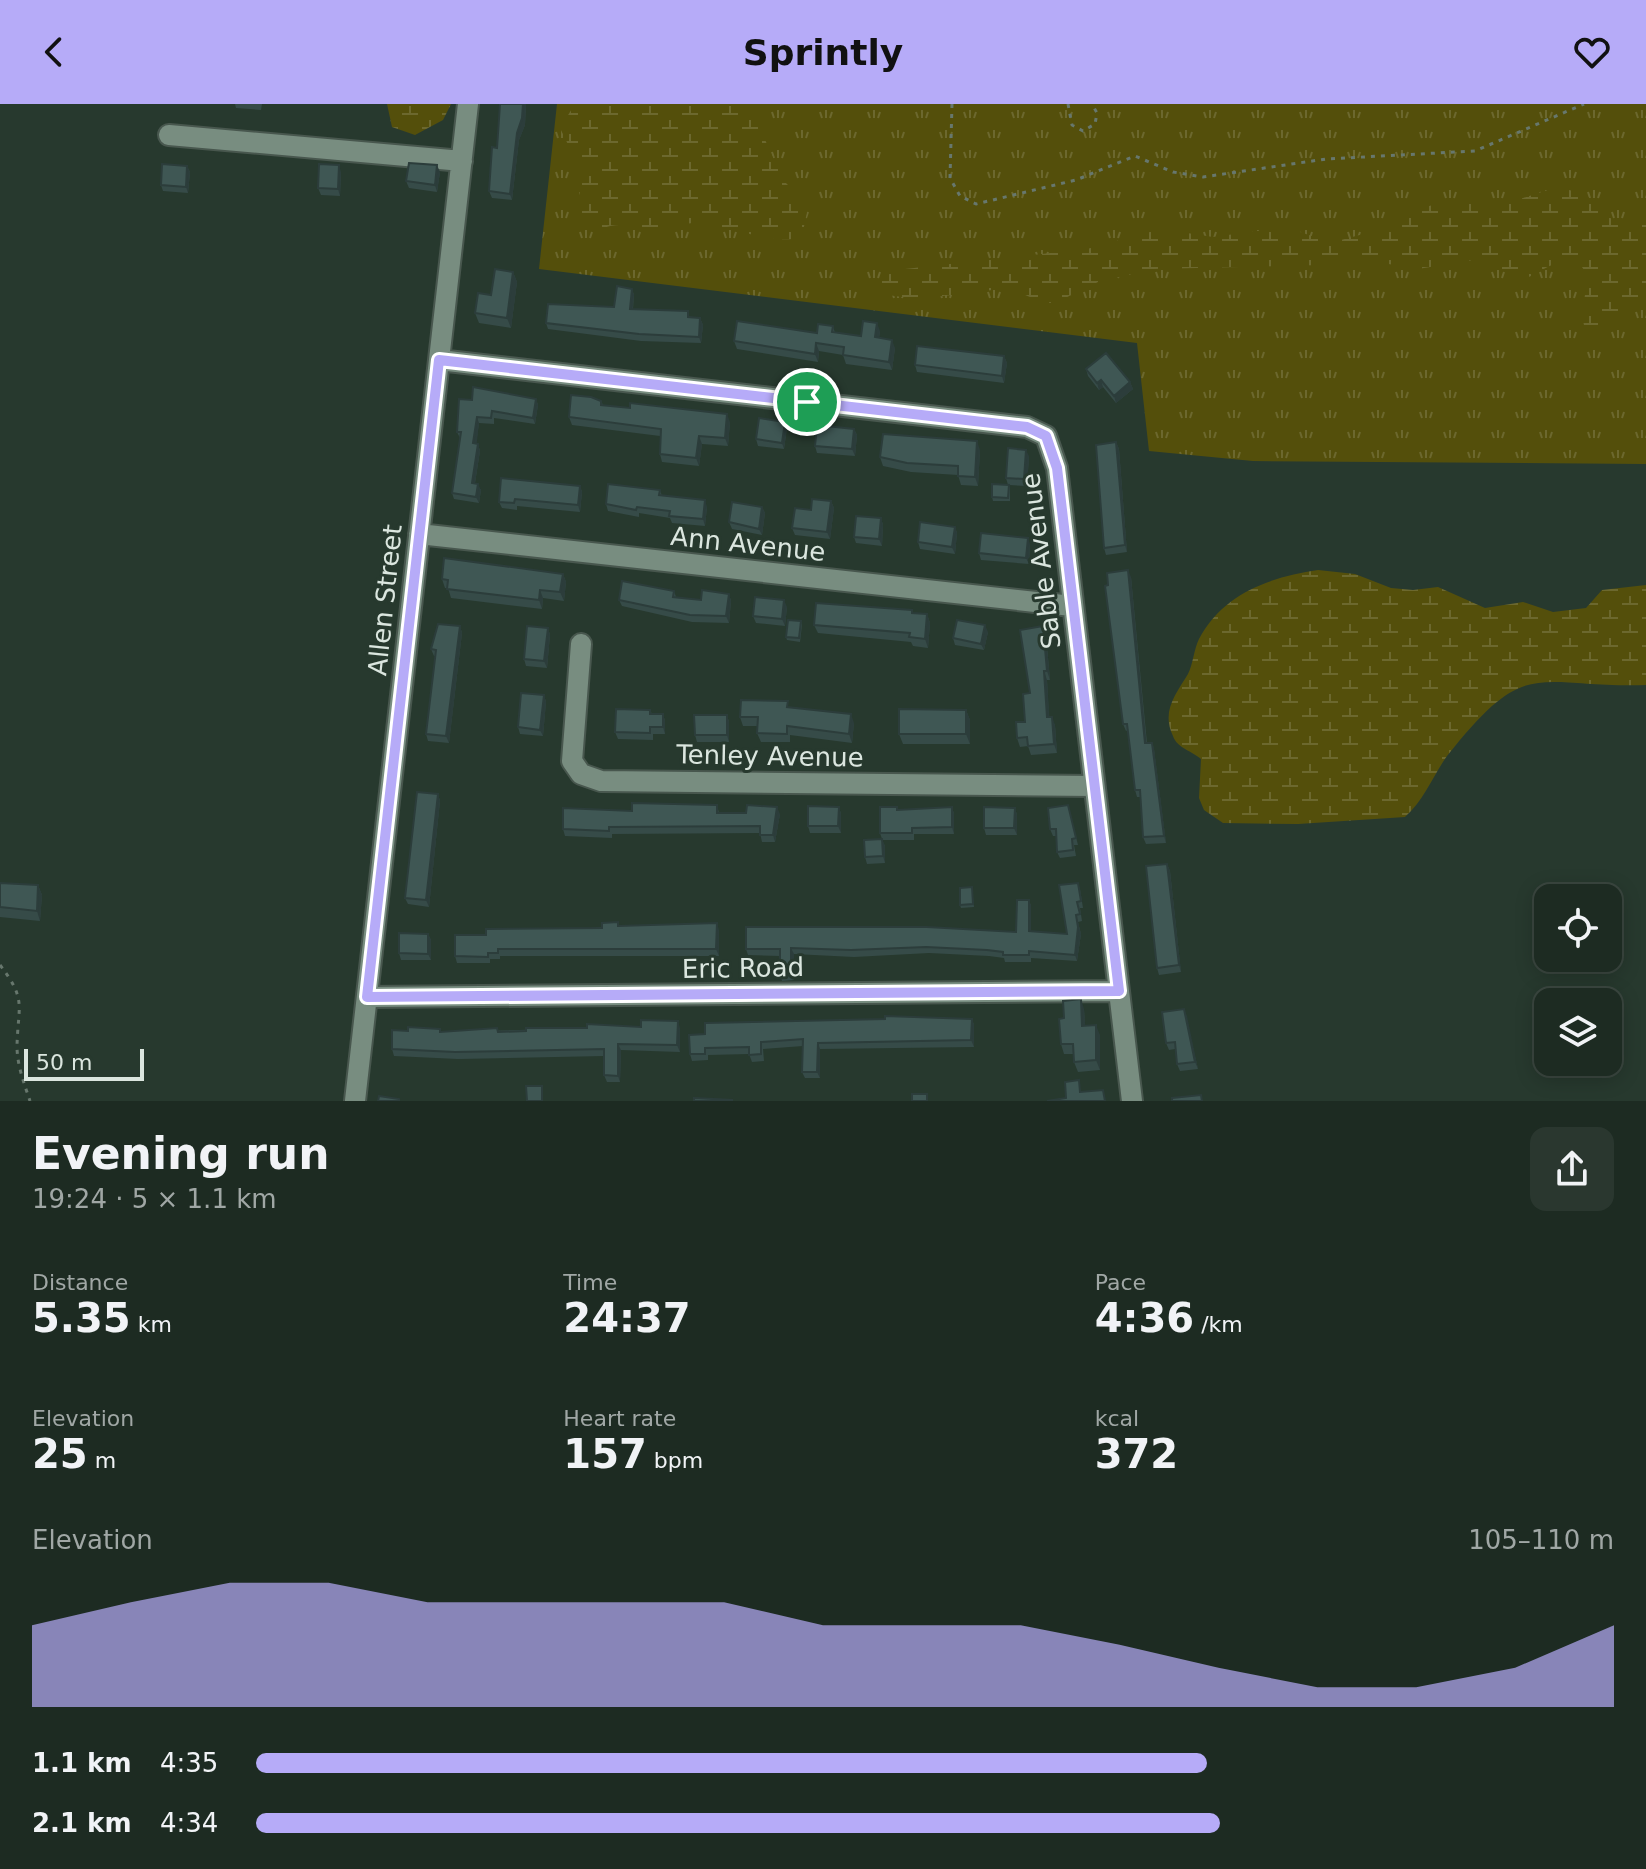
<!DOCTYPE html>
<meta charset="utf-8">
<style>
body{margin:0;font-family:"DejaVu Sans",sans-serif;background:#2a372f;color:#f1f3f6;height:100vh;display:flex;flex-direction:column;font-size:30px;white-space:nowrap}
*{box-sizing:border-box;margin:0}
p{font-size:26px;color:#a0a7a5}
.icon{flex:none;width:44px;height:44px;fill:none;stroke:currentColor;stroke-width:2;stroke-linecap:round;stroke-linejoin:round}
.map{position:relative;height:997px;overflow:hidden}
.side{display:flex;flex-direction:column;background:#1d2b22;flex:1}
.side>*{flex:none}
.buttons{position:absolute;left:1534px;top:780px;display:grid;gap:16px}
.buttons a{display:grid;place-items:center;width:88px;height:88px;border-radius:16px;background:#1d2b22;box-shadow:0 4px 20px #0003,0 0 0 2px #3b4740;font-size:40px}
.scale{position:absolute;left:24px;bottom:20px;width:120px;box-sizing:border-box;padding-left:8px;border:4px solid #dbe6df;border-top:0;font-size:22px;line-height:28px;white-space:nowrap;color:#dbe6df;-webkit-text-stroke:6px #27392e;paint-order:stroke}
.pin{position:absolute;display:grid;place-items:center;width:68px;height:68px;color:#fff;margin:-34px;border:4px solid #fff;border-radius:50%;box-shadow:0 2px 8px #0007}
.round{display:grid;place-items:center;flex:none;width:84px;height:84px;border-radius:16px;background:#2a372f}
.headline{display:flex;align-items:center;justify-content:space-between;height:136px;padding:0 32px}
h1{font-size:44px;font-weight:700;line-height:60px}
.figures{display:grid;grid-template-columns:repeat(3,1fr);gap:12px;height:136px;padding:8px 32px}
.figures div{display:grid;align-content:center}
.figures b{font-size:40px;font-weight:700}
.figures small{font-size:22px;font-weight:400}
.figures p{font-size:22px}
.chart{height:224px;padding:16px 32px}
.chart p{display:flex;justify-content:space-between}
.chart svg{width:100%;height:144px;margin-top:8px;fill:#b6abf8;opacity:.7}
ul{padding:0 32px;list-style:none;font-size:26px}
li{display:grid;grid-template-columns:128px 96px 1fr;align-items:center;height:60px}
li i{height:20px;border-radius:10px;background:#b6abf8}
header{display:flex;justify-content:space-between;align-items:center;height:104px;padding:0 32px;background:#b6abf8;color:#111;font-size:36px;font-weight:700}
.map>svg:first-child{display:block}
</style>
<header><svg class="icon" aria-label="back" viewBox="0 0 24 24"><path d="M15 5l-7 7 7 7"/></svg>Sprintly<svg class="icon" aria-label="heart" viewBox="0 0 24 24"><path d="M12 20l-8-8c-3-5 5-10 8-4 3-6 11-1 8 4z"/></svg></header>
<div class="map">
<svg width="1646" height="997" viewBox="0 0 1646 997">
<defs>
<pattern id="grass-tufts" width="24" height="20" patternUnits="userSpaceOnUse" patternTransform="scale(2)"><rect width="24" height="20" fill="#544f0b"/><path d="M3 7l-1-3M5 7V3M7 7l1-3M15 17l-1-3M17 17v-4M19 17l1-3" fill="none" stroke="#6c682e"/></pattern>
<pattern id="wetland-marsh" width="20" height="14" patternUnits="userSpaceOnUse" patternTransform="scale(2)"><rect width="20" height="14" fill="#544f0b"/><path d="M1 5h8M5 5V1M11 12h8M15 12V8" fill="none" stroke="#6c682e"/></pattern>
</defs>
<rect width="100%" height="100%" fill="#27392e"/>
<path fill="url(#grass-tufts)" d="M557,0H1646V360L1253,357L1149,347L1137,239L539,165Z"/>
<path fill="url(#wetland-marsh)" d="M387,0H451L443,16L415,31L392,23Z
M575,0H749L783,76L797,90L807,108L802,132C779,144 725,120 699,119C683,118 670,125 656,127C644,129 632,120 619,121C602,121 589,135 576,115L580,93L579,63L560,24Z
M1557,83L1585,90L1620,123L1646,119V198L1622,205L1596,225L1584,221C1577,195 1601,170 1571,154C1551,158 1536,172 1516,178L1498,162L1479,155L1418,165L1353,154L1322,161L1153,165L1098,178L1055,199C1036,200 1019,184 1000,185C972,188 894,203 875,184L883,174L896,166L1087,145L1161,125L1213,133L1286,123L1323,136H1341L1393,122L1423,104L1442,98L1508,99Z
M1318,466L1355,470L1391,484L1413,486L1438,483L1485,504L1523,498L1553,508L1586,504L1602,486L1646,481V581C1533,584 1528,550 1447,652C1432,673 1425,695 1405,713L1298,720L1223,719L1204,706L1199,694L1201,655C1192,647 1177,644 1173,632C1161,607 1176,590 1188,570C1193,560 1194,545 1199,535C1223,489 1271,473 1318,466Z"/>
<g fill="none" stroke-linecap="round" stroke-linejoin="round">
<defs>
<path id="minor" d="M169,31L462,57
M439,256L1027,323L1046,332L1057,364L1132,997
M419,430L1072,502
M581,540L572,657L581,670L601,677L1094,682
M367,893L1119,887
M355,997L468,0"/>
</defs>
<use href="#minor" stroke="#48574e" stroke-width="24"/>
<path stroke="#67776d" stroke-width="3" stroke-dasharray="4 6" stroke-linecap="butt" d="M952,0L950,74L960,92L976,100L1076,76L1135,52L1173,68L1203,73L1326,55L1475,47L1584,0
M1068,0L1072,21L1083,27L1095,20L1097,9L1092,0
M0,861C27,896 18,901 17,942C17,961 24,979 30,997"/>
<use href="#minor" stroke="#788d80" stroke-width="20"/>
</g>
<path fill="#364b48" d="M235,0H262L261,6L236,4Z
M500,0H526L525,21L519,36L512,96L492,94L489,87L497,44Z
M187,62L190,68L188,89L163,87L161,81Z
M341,68L340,92L321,91L318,84Z
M440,68L437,88L409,84L406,77Z
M513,168L517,178L511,224L479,219L475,209Z
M632,185L634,191L633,205L700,214L703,221L701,239L641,237L548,225L546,219L614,203Z
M833,222L835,229L861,232L880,227L879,234L895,244L892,266L846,260L843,251L819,247L818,258L737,245L734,237L817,229Z
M1004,252L1007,259L1004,279L917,268L915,261Z
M1086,265L1130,278L1133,285L1116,299L1103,283L1099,286L1088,272Z
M536,295L538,301L535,320L494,314V320L479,319L476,340H478L480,347L475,379L481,386L479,399L454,395L452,389L460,334L457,328L472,296Z
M601,297L603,301L730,318L728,342L702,340L699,362L662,358L660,350V332L572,321L569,313Z
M785,318L787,324L784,345L758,342L756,335Z
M854,325L857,331L855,352L817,349L815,342Z
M1116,338L1119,345L1127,448L1106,451L1104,444Z
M980,346L978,382L961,381L958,371L911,368L883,362L880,353Z
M1029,352L1027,382L1009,381L1010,384V397H993L992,393L1008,381L1006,374Z
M580,382L582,388L580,408L517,402V406L502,404L499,398Z
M660,386L662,392L707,403L705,422L672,419L670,414L639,409V413L608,407L606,400Z
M831,397L834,404L830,435L795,431L792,424L811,406Z
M762,403L765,409L762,431L732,425L729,418Z
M881,414L883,421L882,442L856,439L854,433Z
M955,423L957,429L955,450L920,445L918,438Z
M1030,440L1029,460L981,456L979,449Z
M563,470L566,478L564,497L543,494L542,505L451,494L448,484H445L442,475Z
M1131,473L1147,639H1152L1154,645L1166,739L1146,740L1143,733L1141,693H1137L1135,686L1128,626L1126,627L1123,620Z
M674,487L676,493L701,496L729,490L731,497L729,519L692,518L622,502L619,496Z
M787,503L785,522L756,519L753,512Z
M913,509L927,510L930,519L928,544L913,542L911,538L818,529L814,521Z
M801,517L802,521L800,538L787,536L786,533Z
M460,522L462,529L449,639L428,637L426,630L435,552H434L431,545Z
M1043,522L1046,531L1050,576H1047L1049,613L1055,621L1057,649L1031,651L1028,642L1020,643L1017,634L1025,618Z
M548,524L550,531L547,564L526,562L524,555Z
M988,528L984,546L955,541L953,534Z
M544,591L546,598L543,632L520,630L518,623Z
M650,606L652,610H663L665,617V630H653V636L618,635L615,628Z
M966,606L970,616V640H903L899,630Z
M727,611L729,618V638H697L695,631Z
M740,613L854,619L852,639L790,631V638H761L757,629L758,622H743Z
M438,690L440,697L429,803L408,800L405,794Z
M717,701L719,709L780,710L775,738H762L760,729L612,730V734L565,732L563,725L632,707Z
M1068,701L1078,741H1074L1076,752L1060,754L1057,748L1056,732H1053L1050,725Z
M839,703L841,710V729H810L808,722Z
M952,703L954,710V730H914V736H882L885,742V759L867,760L865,753L882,735L880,729L898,706Z
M1015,704L1017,711V731H986L984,724Z
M1167,760L1170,767L1181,868L1159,871L1157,864Z
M0,779L38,781L42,791L40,817L0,813Z
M1078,779L1080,785L1083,804H1080L1082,817L1078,818L1081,830L1077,857L1031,854V858H1005L1004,854L989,852L929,849L854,853L794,850V876L782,877L780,870V852L748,851L746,845L1016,828L1029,796L1031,802V827L1067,830Z
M972,783L974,803L961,804L960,801Z
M620,822L719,826V852H500V855H490V859H457L455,852L486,831Z
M428,830L431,836V856H401L399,849Z
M1084,905L1085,922L1100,931V966L1078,968L1074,958V950H1064L1061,940L1064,914Z
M1184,905L1198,965L1180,967L1177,960L1175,945L1169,946L1166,939Z
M972,915L974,921V943L820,945V974H805L802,968L803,942L763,945L764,957L752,958L749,950L708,951V956L692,957L690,950L689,931Z
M641,923L680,924V948L621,946L620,978H607L604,971V952L458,955L394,952L392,945L441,928Z"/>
<path fill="#2c3d3b" d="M523,0H526L525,21L519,36L512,96L510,90L517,29Z
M339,61L341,68L340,92L338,85Z
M437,61L440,68L437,88L435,81Z
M187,62L190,68L188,89L186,83Z
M513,168L517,178L511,224L507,214Z
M632,185L634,191L632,211L630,205Z
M700,214L703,221L701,239L699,233Z
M877,219L880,227L878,242L875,233Z
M892,236L895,244L892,266L889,258Z
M816,239L819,247L818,258L815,250Z
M1004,252L1007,259L1004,279L1002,272Z
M1101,276L1103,283L1099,286L1097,279Z
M1130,278L1133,285L1116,299L1114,292Z
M536,295L538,301L535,320L533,314Z
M727,310L730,318L728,342L725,334Z
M477,313L479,319L476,346L473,339Z
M785,318L787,324L784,345L782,339Z
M854,325L857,331L855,352L852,345Z
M699,332L702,340L699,362L696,354Z
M977,337L980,346L978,382L975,373Z
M1116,338L1119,345L1127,448L1125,441Z
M478,340L480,347L474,385L472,379Z
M1026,346L1029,352L1027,382L1024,375Z
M478,380L481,386L479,399L476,393Z
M580,382L582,388L580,408L578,401Z
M705,396L707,403L705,422L703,415Z
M831,397L834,404L830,435L827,428Z
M762,403L765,409L762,431L759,425Z
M881,414L883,421L882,442L879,435Z
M955,423L957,429L955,450L952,443Z
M1028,434L1030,440L1029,460L1026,454Z
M1128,466L1131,473L1147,646L1145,639Z
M563,470L566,478L564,497L560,488Z
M540,486L543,494L542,505L539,496Z
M729,490L731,497L729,519L726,512Z
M784,496L787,503L785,522L782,515Z
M927,510L930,519L928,544L925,535Z
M985,521L988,528L984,546L981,540Z
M460,522L462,529L449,639L446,632Z
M1043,522L1046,531L1050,576L1047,567Z
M548,524L550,531L547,564L544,557Z
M1044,567L1047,576L1050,622L1047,613Z
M544,591L546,598L543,632L540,626Z
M966,606L970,616V640L966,630Z
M663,610L665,617V630L663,623Z
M851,610L854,619L852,639L849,630Z
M727,611L729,618V638L727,631Z
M1052,613L1055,621L1057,649L1054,640Z
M1152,639L1154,645L1166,739L1164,732Z
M438,690L440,697L429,803L426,796Z
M777,703L780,710L775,738L773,731Z
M839,703L841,710V729L838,722Z
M952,703L954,710V730L952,723Z
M1015,704L1017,711V731L1014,724Z
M882,735L885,742V759L883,752Z
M1167,760L1170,767L1181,868L1179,861Z
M38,781L42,791L40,817L37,807Z
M1029,796L1031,802V834L1029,827Z
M1076,811L1081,830L1077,857L1075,851Z
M717,819L719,826V852L716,845Z
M428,830L431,836V856L428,850Z
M791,844L794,850V876L791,870Z
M1081,895L1084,905L1086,932L1082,922Z
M1184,905L1187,912L1198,965L1195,958Z
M972,915L974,921V943L971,936Z
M678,917L680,924V948L677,941Z
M1096,921L1100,931V966L1096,956Z
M818,939L820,945V974L817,968Z
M618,940L621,946L620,978L618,972Z"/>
<path fill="#3f5754" stroke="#2c3d3b" stroke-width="2" d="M500,0H523L522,14L517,29L510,90L489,87L492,43L497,44Z
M409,59L437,61L435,81L406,77Z
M162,60L187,62L186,83L161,81Z
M319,60L339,61L338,85L318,84Z
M495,165L513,168L507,214L475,209L478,189L491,191Z
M617,182L632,185L630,205L688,207V213L700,214L699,233L639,230L546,219L548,200L614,203Z
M737,217L817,229L818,220L833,222L832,228L861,232L863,217L877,219L875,233L892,236L889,258L843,251L844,243L816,239L815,250L734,237Z
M917,242L1004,252L1002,272L915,261Z
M1106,249L1130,278L1114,292L1101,276L1097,279L1086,265Z
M473,283L536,295L533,314L492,307L491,314L477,313L473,339L478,340L472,379L478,380L476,393L452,389L461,328H457L459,295L472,296Z
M571,291L591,293L601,297V301L630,304V299L727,310L725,334L699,332L696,354L660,350L661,325L569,313Z
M759,314L785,318L782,339L756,335Z
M817,321L854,325L852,345L815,342Z
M883,330L977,337L975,373L958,372V362L907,359L880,353Z
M1116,338L1125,441L1104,444L1096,341Z
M1008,344L1026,346L1024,375L1006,374Z
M501,374L580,382L578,401L515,395L514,399L499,398Z
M608,380L660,386L659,391L705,396L703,415L669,412L670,407L637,403L636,406L606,400Z
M992,380L1009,381L1008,394L992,393Z
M812,395L831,397L827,428L792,424L795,404L811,406Z
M732,398L762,403L759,425L729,418Z
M856,412L881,414L879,435L854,433Z
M920,418L955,423L952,443L918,438Z
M981,429L1028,434L1026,454L979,449Z
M444,454L563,470L560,488L540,486L539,496L447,485L448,476L442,475Z
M1128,466L1145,639H1152L1164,732L1143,733L1140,686H1135L1127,620H1123L1105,482L1108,481L1107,469Z
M622,477L674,487L673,493L701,496L702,486L729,490L726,512L690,511L619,496Z
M755,493L784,496L782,515L753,512Z
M816,499L912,506V509L927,510L925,535L909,533L910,529L814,521Z
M788,516L801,517L799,534L786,533Z
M957,516L985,521L981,540L953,534Z
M438,520L460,522L446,632L426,630L436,546L431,545Z
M527,522L548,524L544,557L524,555Z
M1043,522L1047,567H1044L1047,613H1052L1054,640L1028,642L1027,633L1017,634L1016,618H1025L1023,590L1030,589L1020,526Z
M521,589L544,591L540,626L518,623Z
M741,596L788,597L787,603L851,610L849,630L787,622V630L757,629L758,613H740Z
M616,605L650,606V610H663V623H650V629L615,628Z
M899,605L966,606V630H899Z
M694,611H727V631H695Z
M417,688L438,690L426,796L405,794Z
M632,699L717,701V709H746L747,701L777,703L773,731H760V722L609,723V727L563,725V704L632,707Z
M1068,701L1076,734L1072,735L1073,746L1057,748L1056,725H1050L1048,704Z
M808,702L839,703L838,722H808Z
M880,703H897V706L952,703V723L912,724V729H880Z
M984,703L1015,704L1014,724H984Z
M882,735L883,752L865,753L864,736Z
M1167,760L1179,861L1157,864L1146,762Z
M0,779L38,781L37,807L0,803Z
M1078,779L1081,797L1077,798L1080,810L1076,811L1078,823L1075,851L1029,847V851H1003V848L987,846L926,843L851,846L791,844V870H780V845H746V823H927L1016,828L1017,796H1029V827L1067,830L1059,781Z
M972,783L973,800L960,801V784Z
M618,818V822L717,819L716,845H498V849H488V853L455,852V831H486V825L602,824V819Z
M399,829L428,830V850L399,849Z
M1081,895L1082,922L1096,921V956L1074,958L1073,940H1061L1059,915L1064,914L1063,897Z
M1184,905L1195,958L1177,960L1175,938L1166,939L1162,908Z
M885,912L972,915L971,936L818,939L817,968H802L803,935L761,938V950L749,951V943L705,944V950H690L689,931L705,930V919L885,915Z
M641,916L678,917L677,941L618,940V972L604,971V945L455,948L392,945V926L408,927V923L440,925V928L497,924L498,928L526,927V924H587V920L641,923Z
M1079,976L1080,988L1103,986L1105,997H1047L1066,994L1065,978Z
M526,982H542V997H527Z
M912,990H927V997H912Z
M1201,991L1202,997H1172V994Z
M379,992L399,995V997H378Z
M694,994L732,996V997H694Z"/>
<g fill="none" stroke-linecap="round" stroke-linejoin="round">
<defs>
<path id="route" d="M439,256L1027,323L1046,332L1057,364L1119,887L367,893Z"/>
</defs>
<use href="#route" stroke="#fff" stroke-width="16"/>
<use href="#route" stroke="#b6abf8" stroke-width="10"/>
</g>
<g text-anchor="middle" stroke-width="6" stroke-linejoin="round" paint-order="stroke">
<g font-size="26" fill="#dbe6df" stroke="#27392e">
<text transform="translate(748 440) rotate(6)" y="9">Ann Avenue</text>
<text transform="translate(1041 457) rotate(-97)" y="9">Sable Avenue</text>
<text transform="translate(385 496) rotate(-84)" y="9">Allen Street</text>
<text transform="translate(770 652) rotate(1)" y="9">Tenley Avenue</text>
<text transform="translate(743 864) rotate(-1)" y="9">Eric Road</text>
</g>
</g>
</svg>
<div class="buttons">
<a><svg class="icon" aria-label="locate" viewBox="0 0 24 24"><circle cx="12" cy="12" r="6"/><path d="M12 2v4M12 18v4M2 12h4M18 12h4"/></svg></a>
<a><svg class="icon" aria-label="layers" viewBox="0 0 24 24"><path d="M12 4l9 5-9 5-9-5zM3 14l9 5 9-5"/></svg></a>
</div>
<div class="scale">50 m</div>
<div class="pin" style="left:807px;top:298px;background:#1e9e55"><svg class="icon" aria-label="arrive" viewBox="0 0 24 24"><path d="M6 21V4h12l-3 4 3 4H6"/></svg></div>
</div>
<section class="side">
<div class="headline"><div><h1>Evening run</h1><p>19:24 · 5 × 1.1 km</p></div><a class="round"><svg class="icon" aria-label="share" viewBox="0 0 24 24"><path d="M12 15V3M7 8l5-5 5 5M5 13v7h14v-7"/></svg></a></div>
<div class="figures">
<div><p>Distance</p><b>5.35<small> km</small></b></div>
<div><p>Time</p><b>24:37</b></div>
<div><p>Pace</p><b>4:36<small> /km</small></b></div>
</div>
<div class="figures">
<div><p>Elevation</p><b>25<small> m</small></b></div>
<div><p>Heart rate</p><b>157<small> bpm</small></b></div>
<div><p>kcal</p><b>372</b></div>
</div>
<div class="chart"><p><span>Elevation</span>105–110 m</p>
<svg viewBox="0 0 160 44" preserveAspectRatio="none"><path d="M0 44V19L10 12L20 6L30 6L40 12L50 12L60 12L70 12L80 19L90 19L100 19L110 25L120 32L130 38L140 38L150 32L160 19V44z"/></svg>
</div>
<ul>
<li><b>1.1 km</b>4:35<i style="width:70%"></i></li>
<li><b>2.1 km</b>4:34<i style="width:71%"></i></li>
</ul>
</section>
